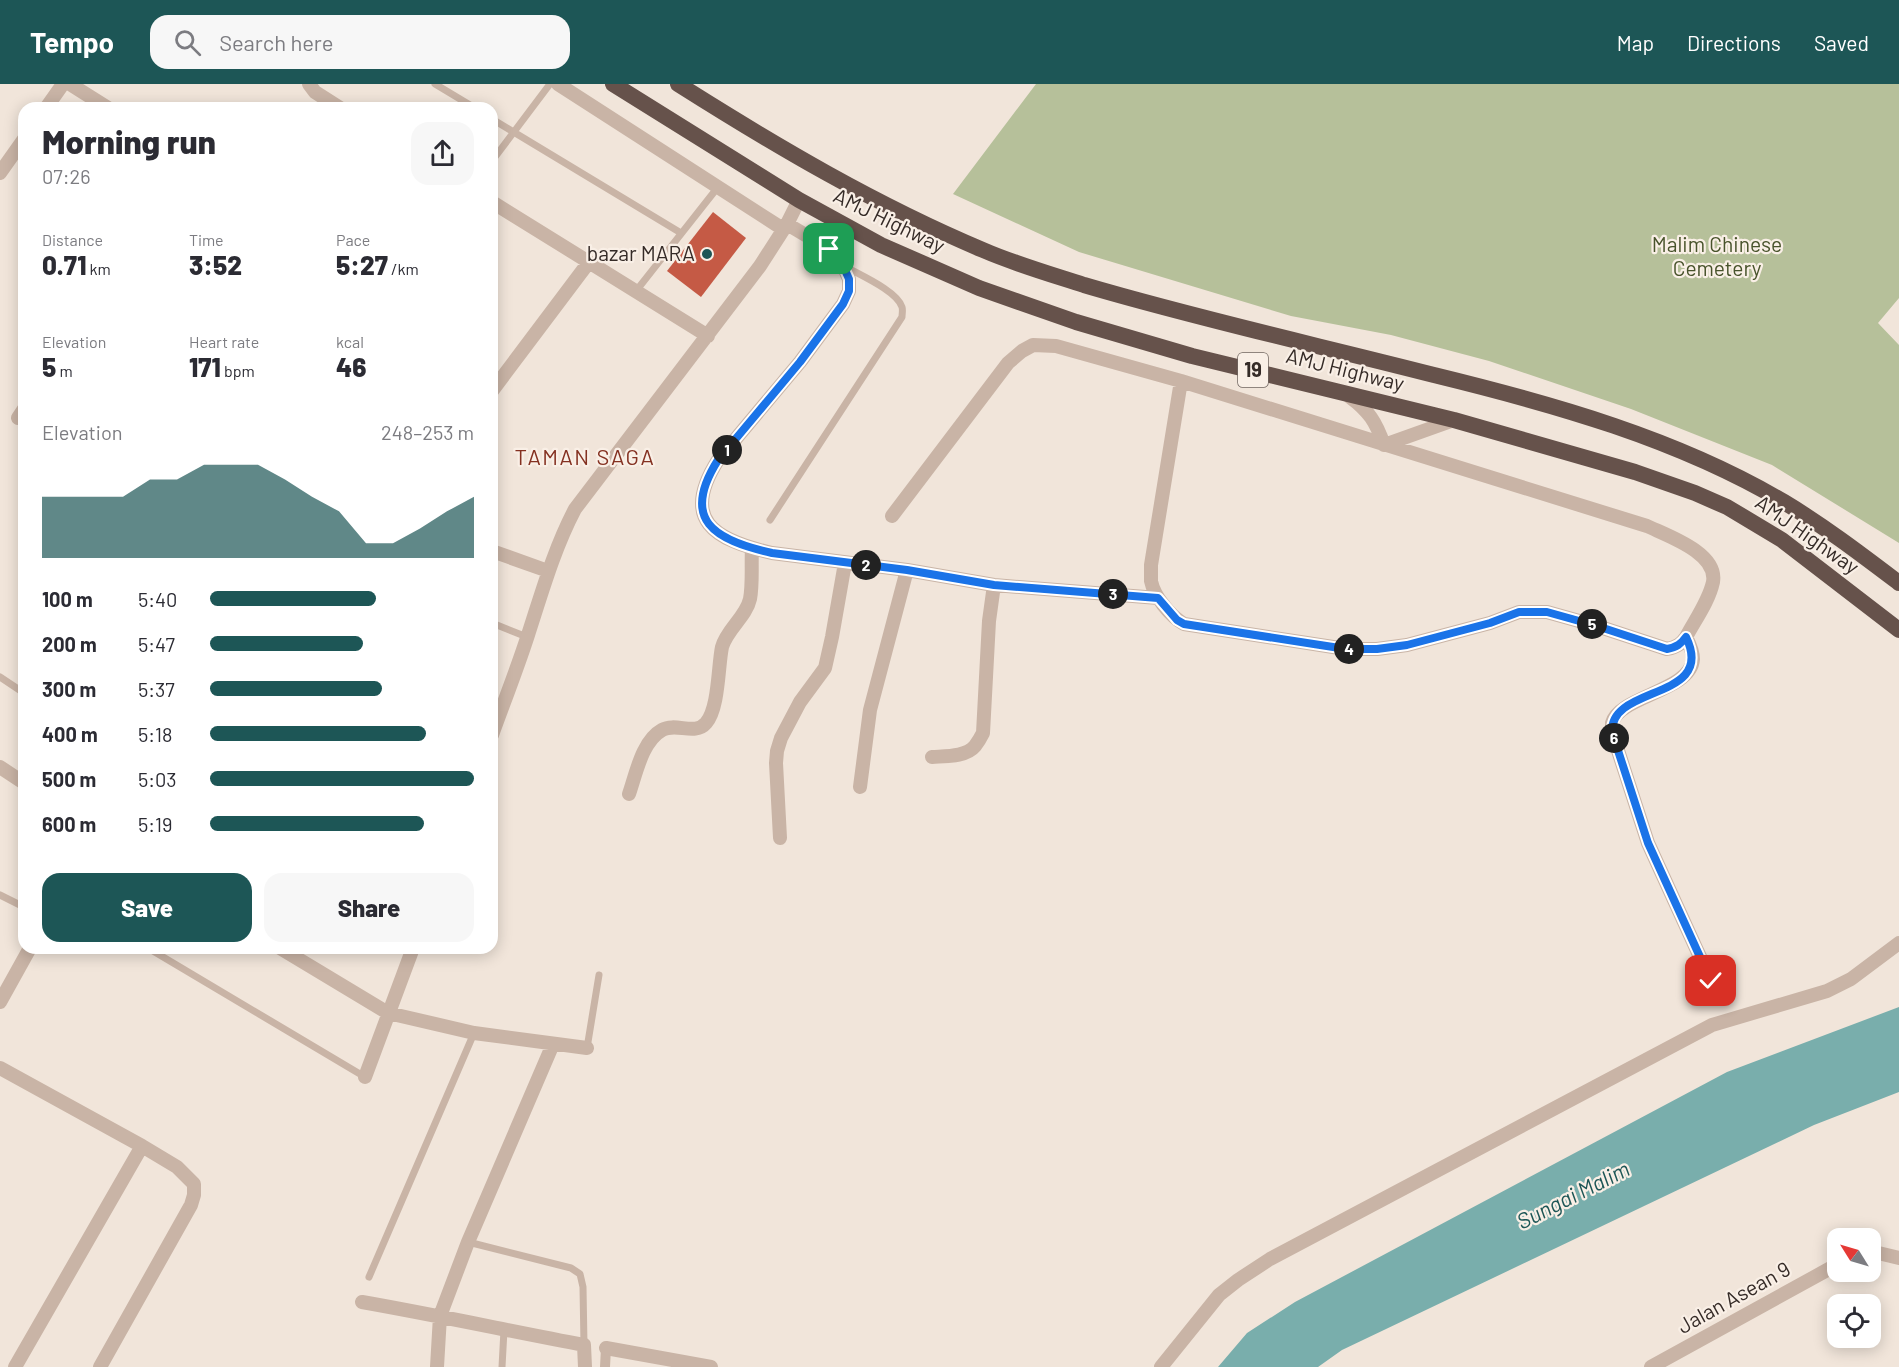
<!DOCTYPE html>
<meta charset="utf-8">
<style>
body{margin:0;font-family:Barlow,sans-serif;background:#f7f7f7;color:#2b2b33;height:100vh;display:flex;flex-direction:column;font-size:22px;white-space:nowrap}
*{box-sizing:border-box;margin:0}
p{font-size:20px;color:#7c7c81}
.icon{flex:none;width:33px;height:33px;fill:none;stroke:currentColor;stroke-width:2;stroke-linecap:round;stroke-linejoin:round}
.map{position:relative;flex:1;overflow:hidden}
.details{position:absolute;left:18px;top:18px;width:480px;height:852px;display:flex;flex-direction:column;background:#fff;border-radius:18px;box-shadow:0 3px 15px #0003}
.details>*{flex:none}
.needle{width:39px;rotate:307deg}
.controls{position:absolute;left:1827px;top:1144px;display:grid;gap:12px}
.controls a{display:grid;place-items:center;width:54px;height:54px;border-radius:12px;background:#fff;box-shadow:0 3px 15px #0003;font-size:30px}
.pin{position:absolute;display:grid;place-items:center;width:51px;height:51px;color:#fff;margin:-26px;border-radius:12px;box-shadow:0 3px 9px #0006}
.km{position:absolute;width:30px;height:30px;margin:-15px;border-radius:50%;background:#222;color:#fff;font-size:16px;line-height:30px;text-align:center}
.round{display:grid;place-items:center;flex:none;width:63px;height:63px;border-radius:18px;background:#f7f7f7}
.summary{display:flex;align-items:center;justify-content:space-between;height:102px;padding:0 24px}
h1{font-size:33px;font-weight:800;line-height:45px}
.stats{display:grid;grid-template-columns:repeat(3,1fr);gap:9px;height:102px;padding:6px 24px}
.stats div{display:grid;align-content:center}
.stats b{font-size:26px;font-weight:800}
.stats small{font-size:16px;font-weight:400}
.stats p{font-size:16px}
.chart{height:168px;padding:12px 24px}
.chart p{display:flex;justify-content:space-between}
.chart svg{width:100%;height:108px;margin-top:6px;fill:#1d5656;opacity:.7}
.action{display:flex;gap:12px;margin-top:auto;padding:12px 24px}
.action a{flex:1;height:69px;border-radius:18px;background:#1d5656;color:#fff;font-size:24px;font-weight:800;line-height:69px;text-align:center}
.action a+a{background:#f7f7f7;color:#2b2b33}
ul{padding:0 24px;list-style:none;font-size:20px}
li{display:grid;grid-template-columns:96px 72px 1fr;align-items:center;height:45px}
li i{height:15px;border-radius:8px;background:#1d5656}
header{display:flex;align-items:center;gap:36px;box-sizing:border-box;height:84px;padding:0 30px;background:#1d5656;color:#fff}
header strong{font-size:28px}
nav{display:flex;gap:33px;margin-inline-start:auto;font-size:21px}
.search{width:420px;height:54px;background:#f7f7f7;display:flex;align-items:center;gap:15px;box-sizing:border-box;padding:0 21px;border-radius:18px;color:#7c7c81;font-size:22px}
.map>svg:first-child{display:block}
</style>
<header>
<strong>Tempo</strong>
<div class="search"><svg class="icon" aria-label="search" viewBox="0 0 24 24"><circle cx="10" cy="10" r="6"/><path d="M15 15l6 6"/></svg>Search here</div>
<nav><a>Map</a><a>Directions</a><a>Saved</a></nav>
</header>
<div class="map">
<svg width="1899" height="1283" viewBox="0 0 1899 1283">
<rect width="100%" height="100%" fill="#f1e5da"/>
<path fill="#b6c09a" d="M1036,0H1899V214L1878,239L1899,261V459L1772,381L1631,325L1489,277L1391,251L1291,232L1079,168L953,110Z"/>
<path fill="#79aeac" d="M1899,923V1008L1814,1041L1342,1266L1318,1283H1218L1247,1249L1295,1218L1727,988Z"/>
<path fill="#c55a45" d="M713,128L746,154L701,213L667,187Z"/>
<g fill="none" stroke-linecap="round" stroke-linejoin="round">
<path stroke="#c9b4a6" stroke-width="7" d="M435,0L475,24
M492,35L681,149
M492,77L550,0
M636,207L718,103
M770,436L902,233C902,230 903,226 902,223C897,207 860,191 846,183
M492,539L527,553
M0,593L24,609
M0,811L24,823
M148,864L365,993
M587,964L599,891
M468,1158L571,1184L580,1190L583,1203L584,1261
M369,1193L474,949
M502,1283L504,1246"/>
<path stroke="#c9b4a6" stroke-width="10" d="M605,1283L606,1264"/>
<path stroke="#c9b4a6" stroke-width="14" d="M70,0L108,24
M309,0L315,8L340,24
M558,0L783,145
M46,24L63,0
M0,89L24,55
M492,118L708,252
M787,140L829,165L841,177L849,195V207L843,220L800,278L718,376C680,436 714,456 772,469L907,486L994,501L1158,514
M1181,297L1151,481C1151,486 1151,492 1151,497C1154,512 1170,532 1184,540L1346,565H1377L1407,561L1490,539L1519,528H1547L1597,542L1667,565C1677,563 1681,560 1686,553
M492,307L589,178
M1350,313C1369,327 1376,338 1384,361L1454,336
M18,334L24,325
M892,432L1008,279L1022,267L1033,261L1056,262L1181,297L1647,442C1668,452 1718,469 1713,498C1709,517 1695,536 1686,553C1689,559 1693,567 1693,575C1691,607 1619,612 1612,639C1612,640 1612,648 1612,648L1648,759L1711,897
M492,467L548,487
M492,651C504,618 517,585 528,551C542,508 554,465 575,425L760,182L787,140L799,116
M932,673C945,672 966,673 975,662C978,658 981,653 983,649L989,537L994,501
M0,683L24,699
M860,703L870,626L907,486
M629,710C636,690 642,657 662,646C676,638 695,652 706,639C719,624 718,582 722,563C727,545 746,533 750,515C753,499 751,481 752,464
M780,754L776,679L777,667L781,654L800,618L825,584L832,553L845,479
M280,864L388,929L474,949L587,964
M0,918L30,864
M0,984L142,1062L177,1083L194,1100V1111L191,1121L100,1283
M365,993L413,864
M1870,1167L1899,1174
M362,1218C436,1231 510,1247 584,1261L585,1283
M606,1264L711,1283
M15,1283L142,1062
M437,1283L440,1232L468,1158L553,960
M1161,1283L1219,1211L1238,1196L1270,1175L1712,941L1827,907L1851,895L1899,859
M1651,1283L1838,1180"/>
<path stroke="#66524b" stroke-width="16" d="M613,0L799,116L881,161L979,204L1076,238L1192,272L1454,336L1635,388L1695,409L1727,423L1782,456L1899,546
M678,0C776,62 876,121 983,166C1015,180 1050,190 1084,201C1199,235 1317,261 1434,291C1553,320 1678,355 1784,418C1824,442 1862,471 1899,499"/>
</g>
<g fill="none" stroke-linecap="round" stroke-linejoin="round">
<defs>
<path id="route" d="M829,165L841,177L849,195V207L843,220L800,278L718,376C680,436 714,456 772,469L907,486L994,501L1158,514L1177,536L1184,540L1346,565H1377L1407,561L1490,539L1519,528H1547L1597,542L1667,565C1677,563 1681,560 1686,553C1717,617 1610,600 1612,648L1648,759L1711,897"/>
</defs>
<use href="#route" stroke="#fff" stroke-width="12"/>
<use href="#route" stroke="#1a73e8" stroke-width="8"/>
</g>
<circle fill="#1d5656" stroke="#f9efe6" stroke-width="2" cx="707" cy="170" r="6"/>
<g text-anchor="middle" stroke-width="4.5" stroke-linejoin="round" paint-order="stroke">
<rect fill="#f9efe6" stroke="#706660" stroke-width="1.5" x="1238" y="269" width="30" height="34" rx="4.5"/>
<g font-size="20" font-weight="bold" fill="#352b27">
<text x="1253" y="293">19</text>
</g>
<g font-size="21" fill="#352b27" stroke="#f9efe6">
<text transform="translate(889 137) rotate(26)" y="7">AMJ Highway</text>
<text transform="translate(1345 286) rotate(14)" y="7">AMJ Highway</text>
<text transform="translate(1807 451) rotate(35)" y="7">AMJ Highway</text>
<text transform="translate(1734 1214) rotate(-29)" y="7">Jalan Asean 9</text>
</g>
<g font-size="21" fill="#48532b" stroke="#f9efe6">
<text x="1717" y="168">Malim Chinese<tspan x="1717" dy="24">Cemetery</tspan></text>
</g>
<g font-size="21" fill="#352b27" stroke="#f9efe6" text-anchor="end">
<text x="695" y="177">bazar MARA</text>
</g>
<g font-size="22" letter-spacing="1.5" fill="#843121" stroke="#f9efe6">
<text x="585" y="381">TAMAN SAGA</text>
</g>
<g font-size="22" font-style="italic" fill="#1d5656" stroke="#f9efe6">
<text transform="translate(1573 1111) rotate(-27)" y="8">Sungai Malim</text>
</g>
</g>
</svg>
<div class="controls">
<a><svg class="needle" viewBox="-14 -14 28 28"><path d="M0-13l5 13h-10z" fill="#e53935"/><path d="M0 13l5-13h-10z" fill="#7c7c81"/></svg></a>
<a><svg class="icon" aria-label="locate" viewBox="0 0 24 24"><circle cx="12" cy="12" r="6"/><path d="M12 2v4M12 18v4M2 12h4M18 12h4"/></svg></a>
</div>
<div class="pin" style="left:829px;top:165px;background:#1e9e55"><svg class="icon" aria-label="arrive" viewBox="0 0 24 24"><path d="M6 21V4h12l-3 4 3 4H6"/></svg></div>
<div class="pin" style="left:1711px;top:897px;background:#d93025"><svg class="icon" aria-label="check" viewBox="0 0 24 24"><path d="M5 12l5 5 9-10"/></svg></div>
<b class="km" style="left:727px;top:366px">1</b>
<b class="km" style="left:866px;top:481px">2</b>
<b class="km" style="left:1113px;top:510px">3</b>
<b class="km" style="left:1349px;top:565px">4</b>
<b class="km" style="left:1592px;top:540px">5</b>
<b class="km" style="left:1614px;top:654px">6</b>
<section class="details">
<div class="summary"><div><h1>Morning run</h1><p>07:26</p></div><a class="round"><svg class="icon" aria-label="share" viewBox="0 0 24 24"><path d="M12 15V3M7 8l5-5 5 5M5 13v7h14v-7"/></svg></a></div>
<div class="stats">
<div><p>Distance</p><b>0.71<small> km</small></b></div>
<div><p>Time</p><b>3:52</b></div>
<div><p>Pace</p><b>5:27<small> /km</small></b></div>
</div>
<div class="stats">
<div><p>Elevation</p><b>5<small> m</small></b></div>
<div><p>Heart rate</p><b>171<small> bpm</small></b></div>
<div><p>kcal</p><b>46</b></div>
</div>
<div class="chart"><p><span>Elevation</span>248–253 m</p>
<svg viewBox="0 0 160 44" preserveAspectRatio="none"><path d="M0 44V19L10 19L20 19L30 19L40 12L50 12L60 6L70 6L80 6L90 12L100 19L110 25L120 38L130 38L140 32L150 25L160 19V44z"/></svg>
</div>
<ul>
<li><b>100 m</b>5:40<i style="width:63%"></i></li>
<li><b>200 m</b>5:47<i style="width:58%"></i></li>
<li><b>300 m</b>5:37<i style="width:65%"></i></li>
<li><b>400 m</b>5:18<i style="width:82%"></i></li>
<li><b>500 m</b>5:03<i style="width:100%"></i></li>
<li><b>600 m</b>5:19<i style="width:81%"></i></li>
</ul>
<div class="action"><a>Save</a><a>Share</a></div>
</section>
</div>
